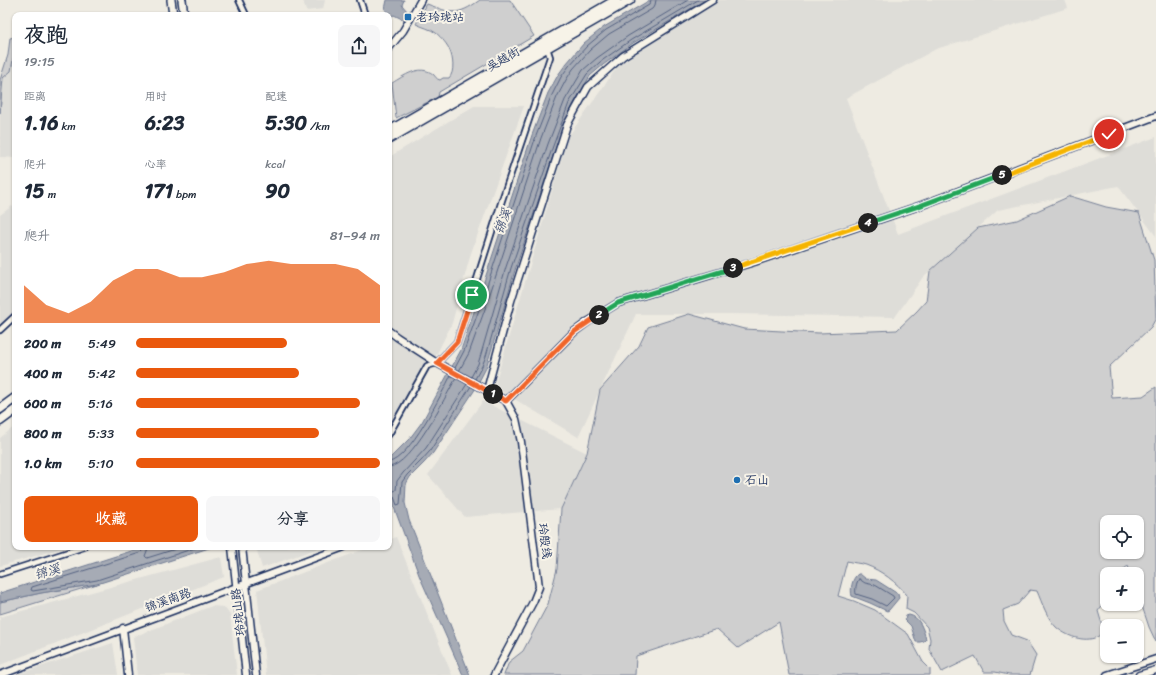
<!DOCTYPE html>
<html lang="zh">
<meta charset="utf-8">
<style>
body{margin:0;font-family:Sriracha,"LXGW WenKai TC",sans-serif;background:#f6f6f7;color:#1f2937;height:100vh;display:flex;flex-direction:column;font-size:15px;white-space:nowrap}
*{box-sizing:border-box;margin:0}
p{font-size:13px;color:#747a83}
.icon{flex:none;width:22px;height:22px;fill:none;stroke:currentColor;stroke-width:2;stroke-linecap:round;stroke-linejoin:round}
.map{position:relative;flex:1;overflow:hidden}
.details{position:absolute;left:12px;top:12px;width:380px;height:538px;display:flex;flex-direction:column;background:#fff;border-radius:8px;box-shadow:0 1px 3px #0004}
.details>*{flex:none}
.controls{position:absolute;left:1100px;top:515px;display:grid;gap:8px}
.controls a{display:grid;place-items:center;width:44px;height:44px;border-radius:8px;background:#fff;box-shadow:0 1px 3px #0004;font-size:20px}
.pin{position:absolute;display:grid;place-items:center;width:34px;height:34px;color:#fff;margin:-17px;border:2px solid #fff;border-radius:50%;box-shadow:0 1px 4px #0007}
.km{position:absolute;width:20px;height:20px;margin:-10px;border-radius:50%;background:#222;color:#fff;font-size:11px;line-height:20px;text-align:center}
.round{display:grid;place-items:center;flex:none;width:42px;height:42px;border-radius:8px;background:#f6f6f7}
.head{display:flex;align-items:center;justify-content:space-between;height:68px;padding:0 12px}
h1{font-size:22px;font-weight:800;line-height:30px}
.metrics{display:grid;grid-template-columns:repeat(3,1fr);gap:6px;height:68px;padding:4px 12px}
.metrics div{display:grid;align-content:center}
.metrics b{font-size:20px;font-weight:800}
.metrics small{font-size:11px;font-weight:400}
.metrics p{font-size:11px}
.chart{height:112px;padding:8px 12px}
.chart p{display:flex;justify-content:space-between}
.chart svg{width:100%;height:72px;margin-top:4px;fill:#ea580c;opacity:.7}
.primary-button{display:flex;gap:8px;margin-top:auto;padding:8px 12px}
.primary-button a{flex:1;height:46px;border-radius:8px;background:#ea580c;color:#fff;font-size:16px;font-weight:800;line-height:46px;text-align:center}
.primary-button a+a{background:#f6f6f7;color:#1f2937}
ul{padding:0 12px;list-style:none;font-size:13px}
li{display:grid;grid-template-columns:64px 48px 1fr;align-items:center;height:30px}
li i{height:10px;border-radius:5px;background:#ea580c}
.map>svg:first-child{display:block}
</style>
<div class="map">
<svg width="1156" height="675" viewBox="0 0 1156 675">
<rect width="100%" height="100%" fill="#eeebe2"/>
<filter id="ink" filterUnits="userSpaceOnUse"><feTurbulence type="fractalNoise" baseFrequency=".025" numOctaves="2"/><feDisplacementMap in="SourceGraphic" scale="8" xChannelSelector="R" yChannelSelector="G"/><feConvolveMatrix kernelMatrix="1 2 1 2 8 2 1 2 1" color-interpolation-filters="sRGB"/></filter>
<g filter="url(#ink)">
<path fill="#deddd8" d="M303,0H325L323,9L306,11Z
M715,0H1065L1068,8L936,49L846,98L898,234L1156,137V236L1118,186L998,210L923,277L895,317L731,314H636L578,437L494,387L568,137L618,66Z
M15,37V158L0,157V80L8,55L10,38Z
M474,106H524L471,253L452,323L423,382L389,428V157Z
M12,206L15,210V313L0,327V215Z
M483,401L587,453L561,509L465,517L428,475Z
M15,426V547H66L0,566V438Z
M396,537L452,675H266L257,590L370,547H389V540Z
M256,547H321L262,568Z
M221,557L224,577L0,665V617Z
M212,606L224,607L230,615L237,675H137L133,637Z
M113,643L118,675H15Z"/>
<path fill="#cfcfcf" stroke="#757f96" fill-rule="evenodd" d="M480,0H510L534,36L439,92L438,97L396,118L392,83C404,76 419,64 433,74C436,77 436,79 440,80L443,78H449C455,72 453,58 450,51C448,45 441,37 436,33C431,29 422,27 416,24L427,4C452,13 456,17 480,0Z
M15,37V49L11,71L3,78L0,113V80L8,55L10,38Z
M1070,196L1106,207L1139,213L1154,260L1156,318L1151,327L1109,367L1112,398L1143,396L1156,387V642L1149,627L1137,591V574H1131L1128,566L1121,571L1120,574H1107V599L1098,611L1104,631C1102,633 1099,636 1097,637C1084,643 1066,636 1056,627C1047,618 1042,603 1037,591L1030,590L1018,604L1003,610L1004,621L1011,635L1027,641L1036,655L1030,675H1009L995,672H984L975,656L942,672L929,649L930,639L927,627L914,613L906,609L907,595C896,582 882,571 866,565C860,563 853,563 847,561L838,596L854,601L875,610L908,634L923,662L930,669V675H789L779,622L738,648L717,629L636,656L635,675H504L509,662L523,651L548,604L557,569L561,509L587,453L600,390L639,346L648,327L689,314L744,329L819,333L897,330L917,311L926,301L930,271L978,228L1017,220ZM1107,522H1137V552H1107Z
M97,584L0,614V602L41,593Z"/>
<path fill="#a6abb5" stroke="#6e7992" d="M387,0H404L402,5L407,11L404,20L394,15L390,17L385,9Z
M650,0H705L633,43L603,65L590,76L573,105L556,147L515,270L486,368L474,391L433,453L424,463L410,477L406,484L405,503L409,520L470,675H463L419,575L391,499L389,497V459L410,438L422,422L461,350L476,306L532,135L548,93L558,75L566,64L584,43L604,27Z
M144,547H212L97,584L41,593L0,602V593Z
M858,574H860L866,579L876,580L898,594L899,598L889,610L887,611L870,603L852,596C850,590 852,578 858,574Z
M909,615C920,617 923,629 926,639L924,641L920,642H916L911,626L905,620L906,616Z"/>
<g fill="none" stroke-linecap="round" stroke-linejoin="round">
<path stroke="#536181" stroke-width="1" d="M455,368L464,351L480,307L536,136L552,95L561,77L569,66L587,46L606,30L649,5L650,3L651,0
M459,371L469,353L485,309L541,138L557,97L566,80L573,69L590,50L609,34L652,9L655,5L656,0
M471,377L478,364L481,354L506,267L548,144L565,100L583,70L597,58L628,36L688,0
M475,379L482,366L486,356L511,268L553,146L569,103L587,74L600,62L631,40L698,0
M389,462C409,460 442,393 451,375
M389,467C412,465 445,397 456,378
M389,490L394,491L396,490L397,481L403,473L426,448L467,384
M389,495L394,497L397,505L400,504L402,482L407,475L421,461L430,451L471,386
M143,547L142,551L140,553L32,587L31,590L33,591L97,580L198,547
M148,547L147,551L145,556L147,558L182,547
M859,579L865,583L875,585L893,596L894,598L886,606L872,599L856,594C855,591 856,582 859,579Z"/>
<defs>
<path id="street" d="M239,0L246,15
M360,0L365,15
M0,330L15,316
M389,434L427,366L437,363L457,342L502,200L550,57L547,48
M0,574L84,547"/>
<path id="secondary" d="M389,48L403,31L421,0
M389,331L397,337L437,363L506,401L574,332L589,321L618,303L754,262L922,205L1156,116
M487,390L511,301L567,125L588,87L623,56L713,0
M232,547L246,675
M242,547L256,675
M123,628L128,675
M0,675L344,547
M494,675L533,602L539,587L521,442L516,419L506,401
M1107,675L1156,659
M1139,675L1156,670"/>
<path id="primary" d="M171,0L173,15
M182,0L184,15"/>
<path id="highway" d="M389,131L616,0
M389,139L630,0
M0,409L15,398
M0,421L15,410"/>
</defs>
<use href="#street" stroke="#1b2f5e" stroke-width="8"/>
<use href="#secondary" stroke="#1b2f5e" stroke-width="9"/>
<use href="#primary" stroke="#1b2f5e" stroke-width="10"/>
<use href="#highway" stroke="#1b2f5e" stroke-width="11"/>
<use href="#street" stroke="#f7f3e8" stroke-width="4.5"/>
<use href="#secondary" stroke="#f7f3e8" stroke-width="6"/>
<use href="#primary" stroke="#f7f3e8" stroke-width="7"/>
<use href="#highway" stroke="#f7f3e8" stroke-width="8"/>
</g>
</g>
<g fill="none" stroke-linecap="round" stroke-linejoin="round" filter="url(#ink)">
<defs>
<path id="split-1" d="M472,295L457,342L437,363L493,394"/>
<path id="split-2" d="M493,394L506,401L574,332L599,315"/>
<path id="split-3" d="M599,315L618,303L733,268"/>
<path id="split-4" d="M733,268L868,223"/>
<path id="split-5" d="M868,223L922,205L1002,175"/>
<path id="split-6" d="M1002,175L1109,134"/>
</defs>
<use href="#split-1" stroke="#fff" stroke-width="8"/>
<use href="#split-2" stroke="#fff" stroke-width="8"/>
<use href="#split-3" stroke="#fff" stroke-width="8"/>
<use href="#split-4" stroke="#fff" stroke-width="8"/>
<use href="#split-5" stroke="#fff" stroke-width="8"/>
<use href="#split-6" stroke="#fff" stroke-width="8"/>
<use href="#split-1" stroke="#f0652b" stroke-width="5"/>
<use href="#split-2" stroke="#f0652b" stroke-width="5"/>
<use href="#split-3" stroke="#22a559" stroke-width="5"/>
<use href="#split-4" stroke="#f5b400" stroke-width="5"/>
<use href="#split-5" stroke="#22a559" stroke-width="5"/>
<use href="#split-6" stroke="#f5b400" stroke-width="5"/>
</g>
<g fill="#1f6fb2" stroke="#f7f3e8" stroke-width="1.5">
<rect x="404" y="13" width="8" height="8" rx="2"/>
<circle cx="737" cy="480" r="4"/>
</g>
<g text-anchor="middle" stroke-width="4" stroke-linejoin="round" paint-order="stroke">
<g font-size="12" fill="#1b2f5e" stroke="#f7f3e8" text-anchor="start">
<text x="416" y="21">老玲珑站</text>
<text x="745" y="484">石山</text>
</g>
<g font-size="12" fill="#1b2f5e" stroke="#f7f3e8">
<text transform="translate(503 59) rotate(-30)" y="4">吴越街</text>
<text transform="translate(545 541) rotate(83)" y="4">玲殷线</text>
<text transform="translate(168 600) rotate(-20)" y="4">锦溪南路</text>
<text transform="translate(238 612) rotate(-96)" y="4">玲珑山路</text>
</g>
<g font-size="13" font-style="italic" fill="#455478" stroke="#f7f3e8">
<text transform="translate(502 221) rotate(-70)" y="5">锦溪</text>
<text transform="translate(47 571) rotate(-17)" y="5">锦溪</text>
</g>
</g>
</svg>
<div class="controls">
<a><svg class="icon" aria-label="locate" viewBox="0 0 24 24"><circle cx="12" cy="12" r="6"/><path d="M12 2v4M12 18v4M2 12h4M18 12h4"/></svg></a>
<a>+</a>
<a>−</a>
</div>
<div class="pin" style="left:472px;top:295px;background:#1e9e55"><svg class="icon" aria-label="arrive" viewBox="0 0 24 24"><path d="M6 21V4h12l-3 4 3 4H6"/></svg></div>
<div class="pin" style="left:1109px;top:134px;background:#d93025"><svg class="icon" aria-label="check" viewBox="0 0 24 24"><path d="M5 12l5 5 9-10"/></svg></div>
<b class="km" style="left:493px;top:394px">1</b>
<b class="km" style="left:599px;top:315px">2</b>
<b class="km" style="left:733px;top:268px">3</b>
<b class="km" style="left:868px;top:223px">4</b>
<b class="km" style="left:1002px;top:175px">5</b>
<section class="details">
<div class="head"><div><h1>夜跑</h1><p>19:15</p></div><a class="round"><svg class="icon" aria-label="share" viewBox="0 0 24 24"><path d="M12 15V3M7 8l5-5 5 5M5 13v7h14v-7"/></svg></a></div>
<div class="metrics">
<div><p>距离</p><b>1.16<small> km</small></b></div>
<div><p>用时</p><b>6:23</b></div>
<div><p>配速</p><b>5:30<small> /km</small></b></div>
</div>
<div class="metrics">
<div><p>爬升</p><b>15<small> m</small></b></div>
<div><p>心率</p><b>171<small> bpm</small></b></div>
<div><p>kcal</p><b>90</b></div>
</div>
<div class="chart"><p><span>爬升</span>81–94 m</p>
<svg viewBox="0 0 160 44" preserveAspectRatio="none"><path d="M0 44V21L10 33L20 38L30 31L40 18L50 11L60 11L70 16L80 16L90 13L100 8L110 6L120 8L130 8L140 8L150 11L160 21V44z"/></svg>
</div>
<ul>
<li><b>200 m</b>5:49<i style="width:62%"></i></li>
<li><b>400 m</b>5:42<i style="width:67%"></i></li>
<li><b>600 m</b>5:16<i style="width:92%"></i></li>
<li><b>800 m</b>5:33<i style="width:75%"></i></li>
<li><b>1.0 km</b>5:10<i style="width:100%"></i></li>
</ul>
<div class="primary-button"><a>收藏</a><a>分享</a></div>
</section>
</div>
